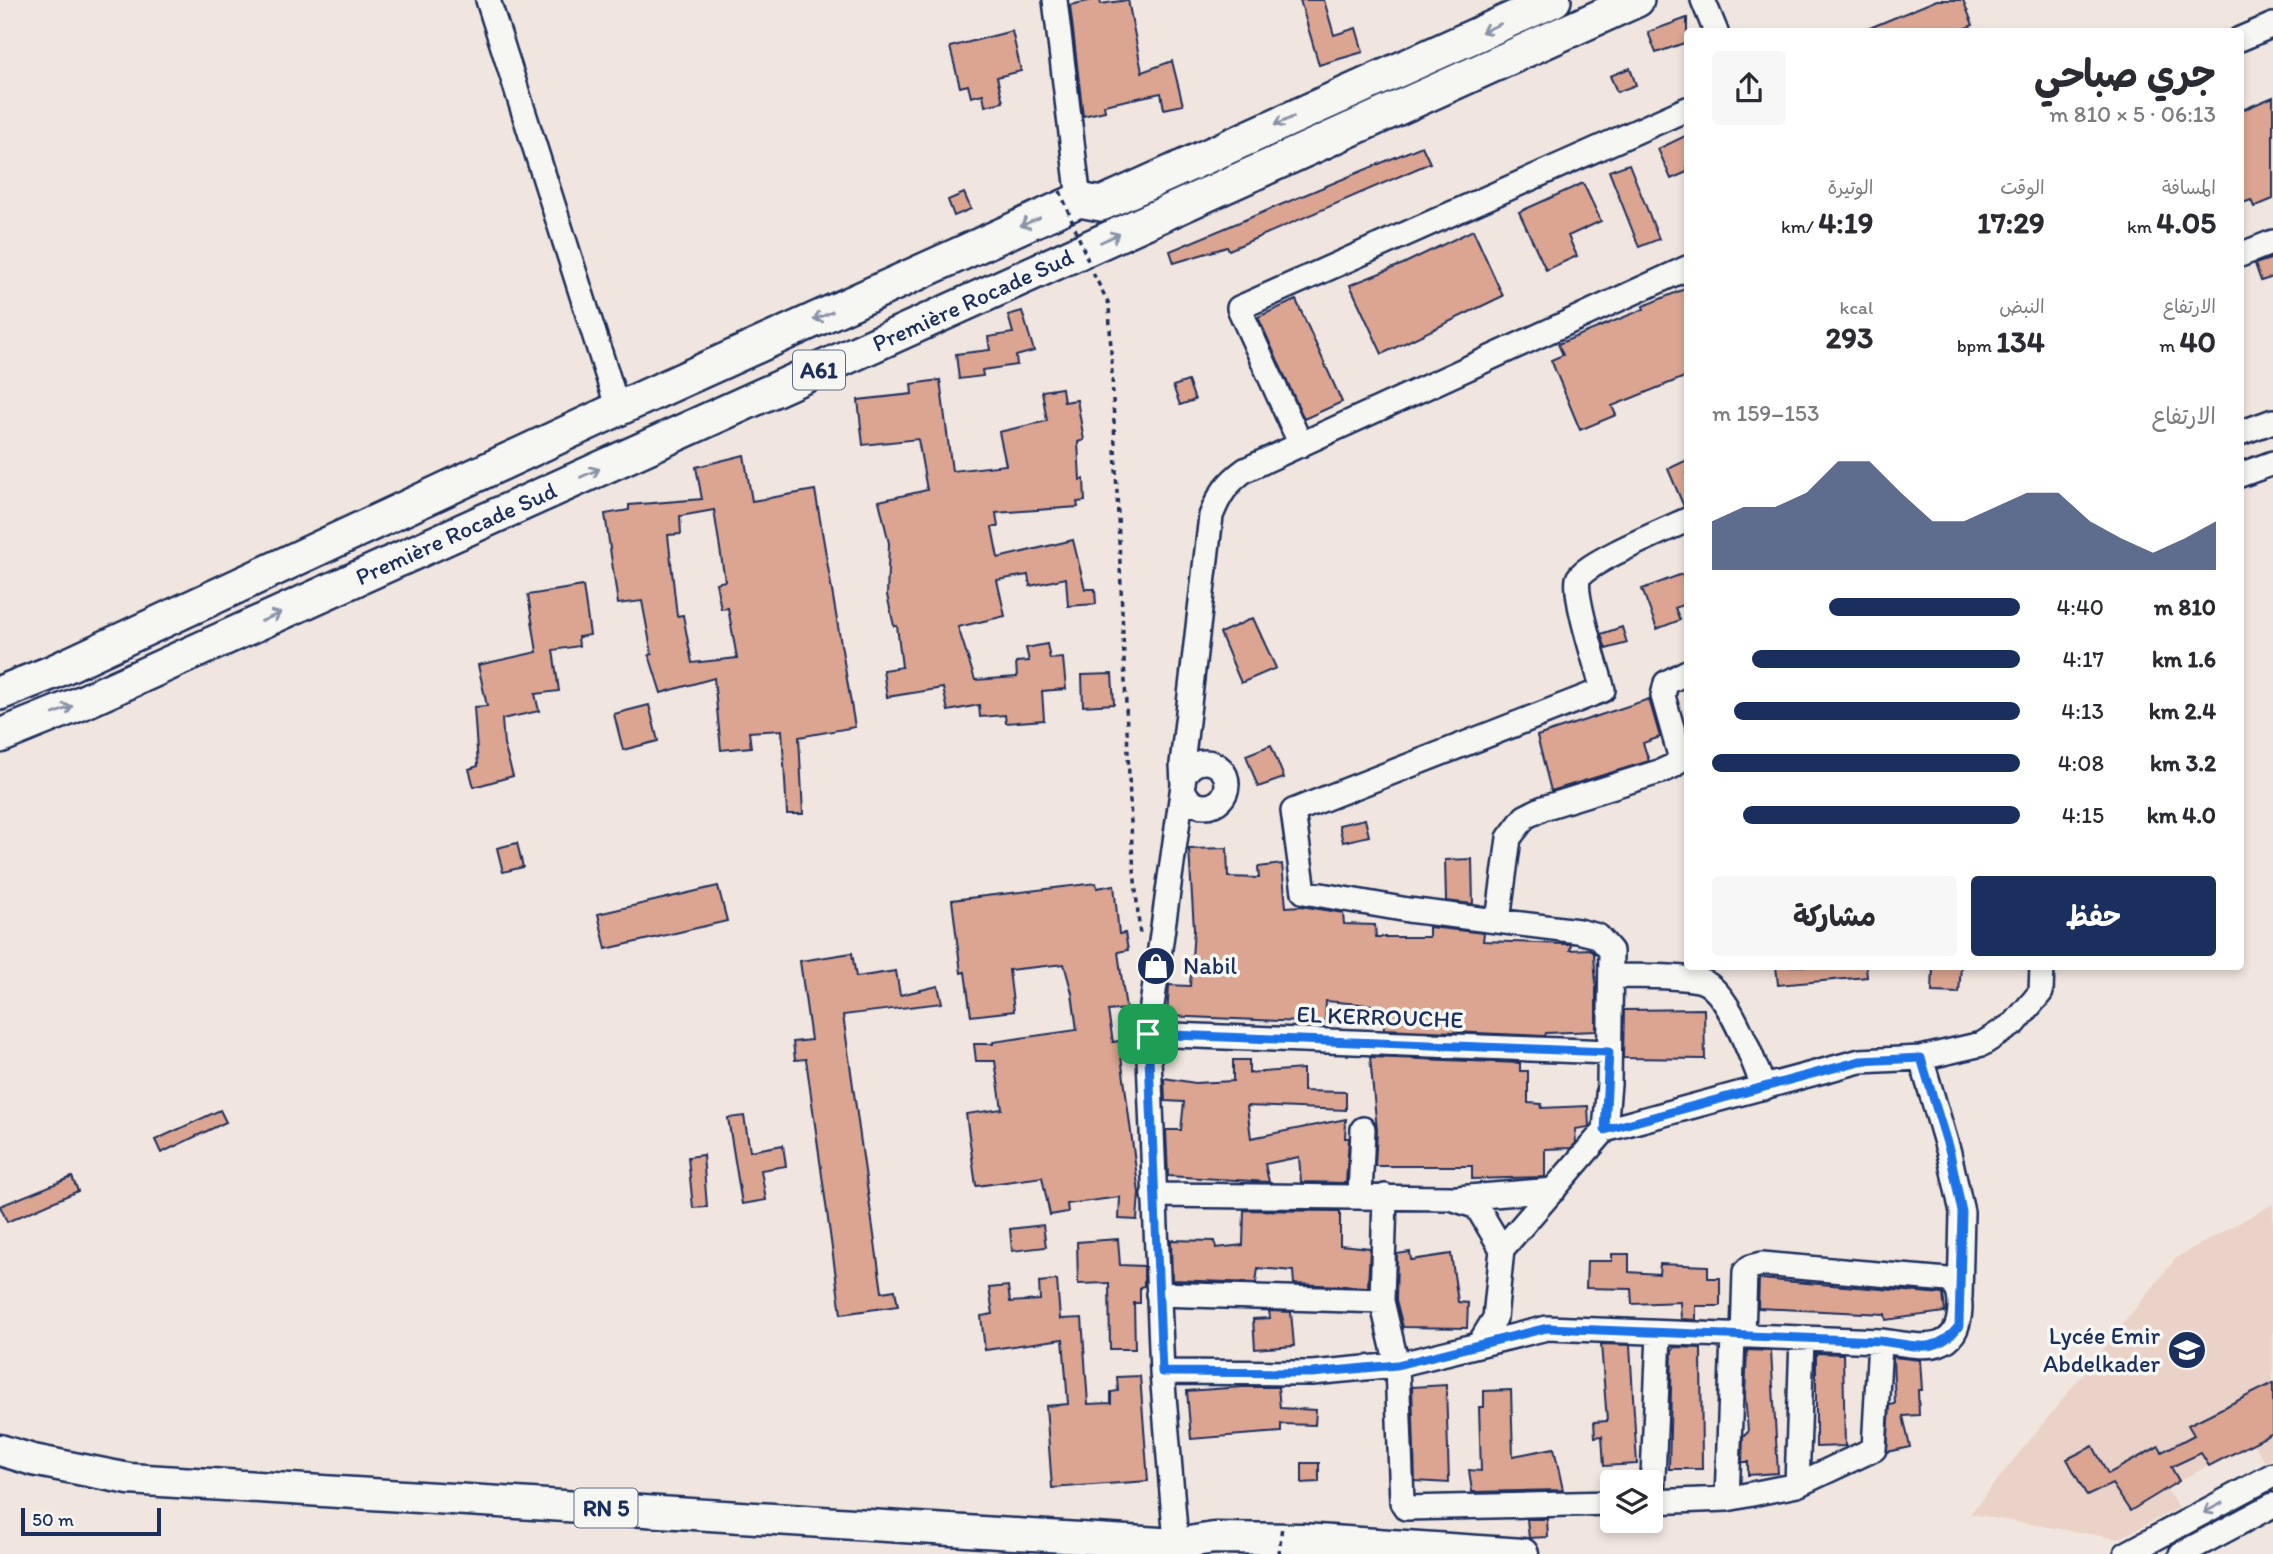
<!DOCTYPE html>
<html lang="ar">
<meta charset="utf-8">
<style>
body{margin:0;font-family:Itim,"Playpen Sans Arabic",sans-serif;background:#f7f7f7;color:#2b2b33;direction:rtl;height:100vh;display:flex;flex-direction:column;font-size:26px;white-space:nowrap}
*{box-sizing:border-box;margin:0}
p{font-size:23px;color:#7c7c81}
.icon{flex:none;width:38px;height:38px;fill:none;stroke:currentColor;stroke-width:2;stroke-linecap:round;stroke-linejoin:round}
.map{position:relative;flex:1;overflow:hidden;direction:ltr}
.details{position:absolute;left:1684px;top:28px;width:560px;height:942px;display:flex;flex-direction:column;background:#fff;border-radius:7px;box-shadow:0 4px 10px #0003;direction:rtl}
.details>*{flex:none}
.controls{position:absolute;left:1600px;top:1470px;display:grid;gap:14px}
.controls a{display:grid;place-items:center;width:63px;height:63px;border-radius:7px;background:#fff;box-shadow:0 4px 10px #0003;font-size:35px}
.scale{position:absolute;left:21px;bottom:18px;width:140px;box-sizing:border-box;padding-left:7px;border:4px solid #1b2f5e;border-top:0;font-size:19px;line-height:24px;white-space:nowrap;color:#1b2f5e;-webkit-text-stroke:5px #f6f6f2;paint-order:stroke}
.pin{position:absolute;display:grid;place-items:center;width:60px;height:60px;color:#fff;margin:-30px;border-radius:14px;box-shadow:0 4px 10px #0006}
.round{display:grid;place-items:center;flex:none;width:74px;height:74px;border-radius:7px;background:#f7f7f7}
.headline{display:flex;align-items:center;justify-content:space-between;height:119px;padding:0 28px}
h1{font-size:38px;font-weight:700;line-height:52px}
.figures{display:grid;grid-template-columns:repeat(3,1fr);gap:10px;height:119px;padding:7px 28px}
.figures div{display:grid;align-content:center}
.figures b{font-size:30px;font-weight:700}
.figures small{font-size:19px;font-weight:400}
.figures p{font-size:19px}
.chart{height:196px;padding:14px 28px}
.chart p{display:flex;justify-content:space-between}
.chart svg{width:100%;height:126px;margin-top:7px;fill:#1b2f5e;opacity:.7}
.cta{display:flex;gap:14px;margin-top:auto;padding:14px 28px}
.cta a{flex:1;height:80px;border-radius:7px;background:#1b2f5e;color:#fff;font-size:28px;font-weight:700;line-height:80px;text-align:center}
.cta a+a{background:#f7f7f7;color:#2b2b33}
ul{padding:0 28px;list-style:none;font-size:23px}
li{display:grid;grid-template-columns:112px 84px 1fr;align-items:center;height:52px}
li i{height:18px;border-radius:9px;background:#1b2f5e}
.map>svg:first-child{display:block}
</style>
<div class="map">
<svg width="2273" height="1554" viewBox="0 0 2273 1554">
<rect width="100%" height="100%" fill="#f1e6df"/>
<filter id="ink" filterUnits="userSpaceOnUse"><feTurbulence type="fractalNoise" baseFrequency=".0143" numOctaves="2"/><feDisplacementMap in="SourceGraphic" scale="14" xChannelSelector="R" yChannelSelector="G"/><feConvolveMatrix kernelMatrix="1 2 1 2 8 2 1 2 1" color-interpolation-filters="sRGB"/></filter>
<g filter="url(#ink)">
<path fill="#ead2c8" d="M2273,1204V1458L2265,1462L2253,1443L2179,1481L2166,1488L2179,1508L2118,1539L1970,1514L2177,1257Z"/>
<path fill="#dba591" stroke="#1b2f5e" stroke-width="2" fill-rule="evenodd" d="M1093,0H1100L1101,4L1128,0L1142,72L1172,61L1183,105L1164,109L1161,93L1104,105L1105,111L1083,116L1070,5Z
M1300,0H1324L1334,35L1356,28L1363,52L1319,65Z
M1937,0H1963L1973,25L1956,32H1860Z
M1687,18V42L1656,53L1648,32Z
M1012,31L1021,71L997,77L1003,102L985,106L983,94L971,97L968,85L960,87L950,47Z
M1630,68L1636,85L1617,92L1610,76Z
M2273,97V199L2254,207L2251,200L2240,204V111Z
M1687,135V172L1671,179L1658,149Z
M1422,146L1430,163L1229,250L1227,247L1174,263L1170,251Z
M1629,164L1659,239L1639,247L1609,171Z
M1583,183L1601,221L1568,236L1577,256L1546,270L1519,212Z
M964,193L971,209L954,216L948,200Z
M1473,230L1503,296L1382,354L1350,285L1403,264Z
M2273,258V277L2261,281L2255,264Z
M1687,288V376L1612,406L1616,415L1580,430L1551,360L1563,355L1558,344L1644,309L1643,306Z
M1296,300L1342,402L1304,419L1258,317Z
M1022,311L1034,351L1016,356L1017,365L982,370L983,376L959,379L956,354L990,350L988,337L1013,333L1008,315Z
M940,380L952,471L1006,465L999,432L1047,421L1042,391L1062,388L1064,402L1077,400L1084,440L1078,442L1080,480L1084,479L1085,501L1077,502L1078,507L996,513L998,527H992L998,558L1073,540L1085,589H1095L1096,604L1068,606L1066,578L1030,586L1028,575L997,580L1005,616L958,627L975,680L1017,677L1016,662L1029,661L1026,648L1047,644L1050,659L1063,658L1066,689L1042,691L1044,720L1006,723L1005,715L980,717L979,705L948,711L943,688L887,697L883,670L902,667L897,626H894L887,595L889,543L879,501L927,490L918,439L863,445L858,400L912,394L911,384Z
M1188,381L1195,400L1180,405L1173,386Z
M744,455L752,501L815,490L855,727L799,737L803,814H787L782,730L749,732L751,747L721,750L714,678L661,693L649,655L652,654L642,601L618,604L605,514L629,510V505L702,499L696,467ZM714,510L725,581L716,583L721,609L728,608L737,658L692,663L683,615L677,616L668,535L681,534L680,516Z
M1687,460V506L1684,507L1668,469Z
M1682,574L1687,587V603L1675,608L1680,620L1657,629L1642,589Z
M583,586L590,635L578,637L579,646L553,650L559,691L535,694L539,711L502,719L504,745L513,776L474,787L469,769L478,766L474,707L487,706L478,665L537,652L528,595Z
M1253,618L1276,668L1241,683L1220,633Z
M1622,627L1627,643L1606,649L1601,634Z
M1112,674L1114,704L1083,706L1082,675Z
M1649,699L1660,737L1643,743L1649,761L1551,791L1537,736Z
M649,705L658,741L623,750L614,714Z
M1271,745L1284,778L1258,787L1246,755Z
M1365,819L1369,836L1343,842L1339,825Z
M517,843L523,867L503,872L497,848Z
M1227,848L1228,877L1259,878L1258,867L1282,864L1286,907L1301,906L1343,913L1344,924L1375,925L1376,937H1429V927L1484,933L1483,941L1565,944H1571L1570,950L1590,949L1594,953L1596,987V1031L1546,1033L1545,1036L1384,1029L1382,1006L1326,1001L1325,1023L1167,1016L1169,985L1190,986L1194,929L1189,849Z
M1472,859L1473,904L1446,901L1445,860Z
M1096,883L1097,888L1114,885L1119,934L1125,933L1128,950L1118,952L1126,1009L1108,1011L1113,1042L1119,1041L1139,1193L1137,1220L1119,1219L1120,1197L1067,1204L1068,1212L1050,1215L1042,1177L976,1186L966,1114L1002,1109L995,1061H976L974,1044H993V1042L1077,1030L1072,993L1064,964L1009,970L1014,1011L971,1016L965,972L961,973L952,900Z
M718,886L727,921L606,949L598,914Z
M852,953L856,977L896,971L900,995L938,986L942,1003L843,1015L882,1292L895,1290L898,1306L841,1314L806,1059L795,1060L793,1042L811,1040L800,961Z
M1776,966H1866L1867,977L1778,985Z
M1933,966H1961L1959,993L1932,992Z
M1704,1009L1705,1059L1623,1058L1624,1010Z
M1370,1057L1520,1063V1071H1528V1103L1542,1104L1541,1108L1588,1106L1589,1127L1575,1129L1576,1143L1571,1148L1545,1149V1177L1472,1179V1166H1375L1377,1130Z
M1233,1060H1249V1073L1303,1069V1091L1346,1092V1110L1247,1106L1251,1138L1346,1119L1345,1138H1349L1346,1183L1301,1182L1299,1157L1265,1164L1269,1182L1168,1176L1166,1130H1181L1184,1102L1165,1101L1164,1078L1195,1083L1233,1081Z
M220,1110L226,1122L161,1153L155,1140Z
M744,1116L750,1151L783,1145L786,1166L761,1170L766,1200L742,1204L728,1118Z
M703,1155L707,1207L693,1208L688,1157Z
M72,1177L78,1191L7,1222L0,1206Z
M1244,1210L1340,1211V1245L1370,1248L1368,1287L1294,1284L1293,1271L1258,1268L1256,1283L1172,1280L1171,1240L1215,1241L1216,1248L1243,1245Z
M1043,1225L1046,1247L1012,1251L1010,1229Z
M1118,1239L1120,1265L1144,1266V1286L1140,1287V1303H1134L1135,1349H1110L1109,1283L1078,1284L1077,1242Z
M1410,1252L1411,1260L1451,1254L1458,1302L1468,1303L1467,1328L1403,1327L1396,1300L1397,1254Z
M1612,1254H1629V1272L1659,1274L1660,1264L1708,1266V1278H1720V1306H1696V1320L1681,1319L1680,1302L1632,1304L1631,1289L1586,1288L1587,1261H1612Z
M1759,1279L1943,1294L1945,1312L1886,1320L1885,1314L1758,1308Z
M1057,1280L1060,1319L1082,1318L1088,1404L1111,1403V1392L1118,1391L1117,1377L1140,1376L1148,1481L1052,1488L1046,1406L1068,1404L1063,1339L985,1350L981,1316L993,1314L989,1288L1008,1286L1010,1302L1040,1300L1039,1282Z
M1269,1311L1291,1312L1294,1346L1255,1349L1253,1319L1270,1318Z
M1601,1344L1630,1345L1637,1464L1604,1466L1602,1436L1595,1437L1594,1422L1607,1421Z
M1676,1347L1701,1348L1702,1469H1669L1672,1350Z
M1747,1350L1771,1351L1778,1473L1748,1475V1462H1742L1743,1437L1748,1432L1745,1395Z
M1816,1353L1843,1354L1845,1446L1816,1447Z
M1893,1357L1920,1360L1922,1390H1918L1919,1415L1903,1416L1910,1447L1887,1452L1890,1405L1895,1404Z
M2273,1383V1433L2209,1466L2201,1453L2171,1467L2179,1481L2130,1511L2112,1484L2087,1496L2067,1459L2093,1446L2108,1474L2159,1446L2162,1452L2194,1435L2188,1425Z
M1446,1385L1449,1483L1415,1481L1412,1387Z
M1242,1387H1278L1280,1408L1316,1410L1315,1425L1281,1424V1432L1191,1439L1187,1391Z
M1511,1390L1513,1456L1554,1448L1563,1490L1472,1492L1469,1470L1481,1471L1479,1407H1484V1391Z
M1302,1463H1319V1482L1302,1483Z
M1527,1519H1547L1548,1537L1529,1538Z"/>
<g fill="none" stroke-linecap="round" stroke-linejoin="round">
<defs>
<path id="minor" d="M488,0L618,409
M1055,0L1079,200
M1703,0L1716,32
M2240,39L2273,25
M2240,255L2273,242
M2240,433L2273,421
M1301,445L1239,308L1687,109
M2240,475L2273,463
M1681,759L1663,696L1666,683L1687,672
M1183 784a22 22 0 1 1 44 0a22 22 0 1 1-44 0Z
M1498,921L1509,838L1525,817L1543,808L1662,771L1673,766L1687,752
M1611,976C1639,977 1670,975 1698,980C1728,985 1753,1062 1764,1088
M1148,1034L1609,1052
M1921,1058L1949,1153L1962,1212L1960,1297
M1605,1130L1860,1061L1921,1058L1982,1044L2015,1023L2041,992L2042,966
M1153,1195L1451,1198L1477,1207L1502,1249
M1360,1195L1363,1129
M1385,1196L1382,1301L1397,1365L1402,1502L1406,1508L1612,1503
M1457,1198L1554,1190
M1158,1294L1382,1301
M1479,1344L1495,1318L1502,1249L1605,1130L1609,1084L1611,951L1598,936L1578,931L1408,910L1304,892L1293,811L1603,690C1597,667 1574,599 1578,579C1582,564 1670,528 1687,520
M1162,1372L1312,1373L1397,1365L1547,1328L1880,1341C1916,1345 1958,1359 1960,1308C1960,1296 1959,1287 1948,1280L1762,1264L1750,1267L1745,1272L1743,1336
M1797,1485L1802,1338
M1727,1499L1733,1336
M1650,1502L1727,1499L1797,1485L1874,1449L1880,1341
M1652,1502L1659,1333
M1177,1554L1162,1372L1148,1034L1183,785L1182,764L1211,516C1219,495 1227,483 1245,470L1687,268
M2126,1554L2273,1475
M2181,1554L2273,1505"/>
<path id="major" d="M0,1450L33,1460L129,1479L1176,1544L1214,1538L1302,1539L1523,1554"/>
<g id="highway">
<path d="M0,693L53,672L618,409L1079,200L1101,204L1554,0"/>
<path id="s1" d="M0,736L79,704L1637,0"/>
</g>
</defs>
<use href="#minor" stroke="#1b2f5e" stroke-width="28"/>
<use href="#major" stroke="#1b2f5e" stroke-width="35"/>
<use href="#highway" stroke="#1b2f5e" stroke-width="38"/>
<path stroke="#1b2f5e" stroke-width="3.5" stroke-dasharray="5 5" stroke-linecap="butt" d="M1093,273L1109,304L1132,847L1140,936"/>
<use href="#minor" stroke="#f6f6f2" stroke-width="23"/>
<use href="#major" stroke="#f6f6f2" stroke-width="30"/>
<use href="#highway" stroke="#f6f6f2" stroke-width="33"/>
<path stroke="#1b2f5e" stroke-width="3.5" stroke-dasharray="5 5" stroke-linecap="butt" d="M1060,191L1091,268
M1279,1554L1282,1525"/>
</g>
<defs><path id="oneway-shaft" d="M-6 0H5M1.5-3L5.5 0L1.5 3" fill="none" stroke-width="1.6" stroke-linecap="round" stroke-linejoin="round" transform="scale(1.75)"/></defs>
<g stroke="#8892a8">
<use href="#oneway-shaft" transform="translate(1491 28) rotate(156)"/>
<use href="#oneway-shaft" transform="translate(1284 121) rotate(156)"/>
<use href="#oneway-shaft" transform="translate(1030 222) rotate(156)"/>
<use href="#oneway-shaft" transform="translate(1110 238) rotate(-24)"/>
<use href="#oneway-shaft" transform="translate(823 316) rotate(156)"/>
<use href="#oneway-shaft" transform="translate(590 473) rotate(-24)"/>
<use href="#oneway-shaft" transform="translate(271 617) rotate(-24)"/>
<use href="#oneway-shaft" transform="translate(63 710) rotate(-22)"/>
<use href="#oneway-shaft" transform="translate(2213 1508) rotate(152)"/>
</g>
</g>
<g fill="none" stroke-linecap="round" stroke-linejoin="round" filter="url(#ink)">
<defs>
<path id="route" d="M1148,1034L1609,1052L1605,1130L1860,1061L1921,1058L1950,1153L1962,1212L1959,1326C1936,1356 1914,1345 1880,1341L1547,1328L1397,1365L1312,1373L1162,1372Z"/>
</defs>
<use href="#route" stroke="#fff" stroke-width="14"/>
<use href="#route" stroke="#1a73e8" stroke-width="9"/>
</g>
<defs>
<symbol id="shop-disc" viewBox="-11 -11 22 22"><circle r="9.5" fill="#1b2f5e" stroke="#f6f6f2"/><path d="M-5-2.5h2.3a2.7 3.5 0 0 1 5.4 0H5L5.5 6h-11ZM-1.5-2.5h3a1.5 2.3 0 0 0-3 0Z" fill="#fff"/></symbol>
<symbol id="school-disc" viewBox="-11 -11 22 22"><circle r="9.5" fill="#1b2f5e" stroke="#f6f6f2"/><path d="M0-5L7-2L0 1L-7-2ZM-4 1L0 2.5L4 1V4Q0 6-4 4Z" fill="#fff"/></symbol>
</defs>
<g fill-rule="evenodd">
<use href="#shop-disc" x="1134" y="944" width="44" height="44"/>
<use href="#school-disc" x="2165" y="1328" width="44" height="44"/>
</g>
<g text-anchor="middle" stroke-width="7" stroke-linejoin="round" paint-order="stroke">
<g fill="#f6f6f2" stroke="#5d6b8a" stroke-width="2">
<rect x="793" y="350.5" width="52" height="39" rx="5"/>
<rect x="574.5" y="1488.5" width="63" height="39" rx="5"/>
</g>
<g font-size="23" font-weight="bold" fill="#1b2f5e">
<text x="819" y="378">A61</text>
<text x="606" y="1516">RN 5</text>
</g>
<g font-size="24" fill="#1b2f5e" stroke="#f6f6f2">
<text dy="8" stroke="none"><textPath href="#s1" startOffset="1066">Première Rocade Sud</textPath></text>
<text dy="8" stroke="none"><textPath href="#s1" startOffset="499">Première Rocade Sud</textPath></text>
<text transform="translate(1380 1017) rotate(2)" y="8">EL KERROUCHE</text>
</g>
<g font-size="24" fill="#1b2f5e" stroke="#f6f6f2" text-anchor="start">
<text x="1183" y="974">Nabil</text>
<text x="2160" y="1344" text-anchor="end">Lycée Emir<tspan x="2160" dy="28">Abdelkader</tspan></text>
</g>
</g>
</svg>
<div class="controls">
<a><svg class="icon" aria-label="layers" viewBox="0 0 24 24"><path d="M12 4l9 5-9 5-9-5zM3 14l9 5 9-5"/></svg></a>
</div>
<div class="scale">50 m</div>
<div class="pin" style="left:1148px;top:1034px;background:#1e9e55"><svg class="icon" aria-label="arrive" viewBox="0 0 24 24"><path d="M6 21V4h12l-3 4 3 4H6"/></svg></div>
<section class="details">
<div class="headline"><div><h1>جري صباحي</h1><p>06:13 · 5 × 810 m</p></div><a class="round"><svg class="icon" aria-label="share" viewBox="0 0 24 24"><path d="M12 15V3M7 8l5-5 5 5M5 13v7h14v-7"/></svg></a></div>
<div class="figures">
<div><p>المسافة</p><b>4.05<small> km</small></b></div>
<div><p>الوقت</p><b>17:29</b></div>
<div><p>الوتيرة</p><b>4:19<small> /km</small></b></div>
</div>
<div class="figures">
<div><p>الارتفاع</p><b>40<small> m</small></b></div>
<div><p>النبض</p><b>134<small> bpm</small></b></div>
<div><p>kcal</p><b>293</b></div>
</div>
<div class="chart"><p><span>الارتفاع</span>153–159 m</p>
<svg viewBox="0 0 160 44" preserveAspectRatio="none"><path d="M0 44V27L10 22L20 22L30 17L40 6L50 6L60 17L70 27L80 27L90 22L100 17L110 17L120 27L130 33L140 38L150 33L160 27V44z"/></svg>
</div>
<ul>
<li><b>810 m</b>4:40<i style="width:62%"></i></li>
<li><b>1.6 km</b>4:17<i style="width:87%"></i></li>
<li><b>2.4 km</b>4:13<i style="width:93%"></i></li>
<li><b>3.2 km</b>4:08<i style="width:100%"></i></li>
<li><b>4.0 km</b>4:15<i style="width:90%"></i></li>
</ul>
<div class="cta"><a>حفظ</a><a>مشاركة</a></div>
</section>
</div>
